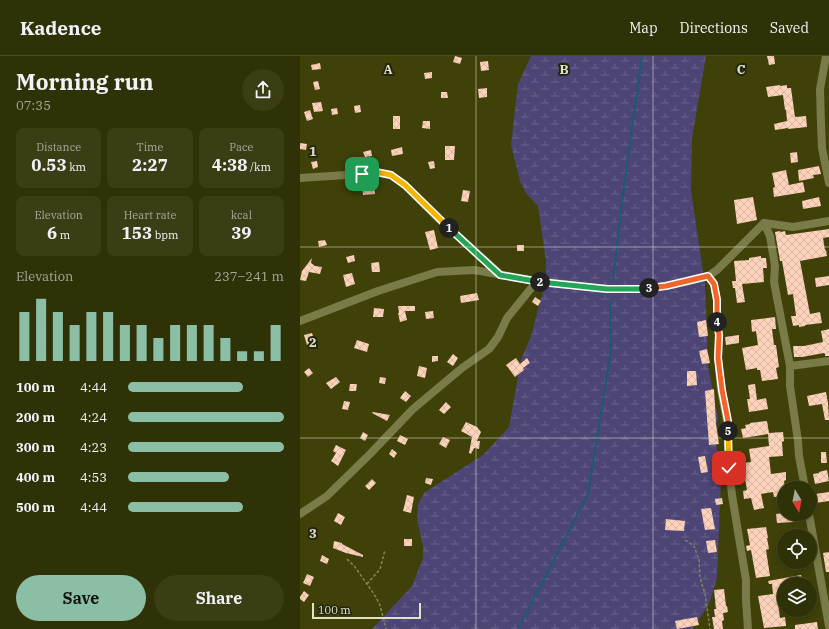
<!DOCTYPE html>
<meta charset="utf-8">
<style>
body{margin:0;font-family:"IBM Plex Serif",serif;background:#3b3d15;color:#f1f3f6;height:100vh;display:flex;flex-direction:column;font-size:15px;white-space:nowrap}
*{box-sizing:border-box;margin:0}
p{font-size:13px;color:#a7a99b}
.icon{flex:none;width:22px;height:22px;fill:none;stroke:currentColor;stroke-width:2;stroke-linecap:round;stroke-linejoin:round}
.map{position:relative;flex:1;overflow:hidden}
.side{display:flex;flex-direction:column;background:#2f3107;width:300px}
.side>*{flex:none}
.needle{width:26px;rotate:170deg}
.tools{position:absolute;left:477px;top:425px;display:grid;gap:8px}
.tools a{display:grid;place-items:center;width:40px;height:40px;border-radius:50%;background:#2f3107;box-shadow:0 2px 6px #0003,0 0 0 1px #4a4c28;font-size:20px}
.scale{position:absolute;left:12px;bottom:10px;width:109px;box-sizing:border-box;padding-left:4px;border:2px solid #e1e3c8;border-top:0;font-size:11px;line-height:14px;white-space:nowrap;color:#e1e3c8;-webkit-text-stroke:3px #252610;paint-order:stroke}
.pin{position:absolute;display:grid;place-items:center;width:34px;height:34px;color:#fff;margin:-17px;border-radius:8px;box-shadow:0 2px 6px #0006}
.km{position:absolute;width:20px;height:20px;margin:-10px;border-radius:50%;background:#222;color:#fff;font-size:11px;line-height:20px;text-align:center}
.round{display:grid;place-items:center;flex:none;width:42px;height:42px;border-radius:21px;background:#3b3d15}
.overview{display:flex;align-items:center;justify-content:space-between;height:68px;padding:0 16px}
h1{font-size:22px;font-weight:700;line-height:30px}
.metrics{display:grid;grid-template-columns:repeat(3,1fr);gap:6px;height:68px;padding:4px 16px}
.metrics div{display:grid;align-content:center;border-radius:8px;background:#3b3d15;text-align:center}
.metrics b{font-size:17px;font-weight:700}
.metrics small{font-size:11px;font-weight:400}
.metrics p{font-size:11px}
.chart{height:112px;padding:8px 16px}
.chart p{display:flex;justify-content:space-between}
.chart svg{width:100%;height:72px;margin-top:4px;stroke:#8abfa5;stroke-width:6}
.action{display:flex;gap:8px;margin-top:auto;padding:8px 16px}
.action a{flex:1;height:46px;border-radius:24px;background:#8abfa5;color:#111;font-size:16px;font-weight:700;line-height:46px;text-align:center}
.action a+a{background:#3b3d15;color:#f1f3f6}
ul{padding:0 16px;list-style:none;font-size:13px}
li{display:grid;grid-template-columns:64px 48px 1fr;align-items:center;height:30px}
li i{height:10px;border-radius:5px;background:#8abfa5}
header{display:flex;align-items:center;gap:24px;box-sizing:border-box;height:56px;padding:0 20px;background:#2f3107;border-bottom:1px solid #4a4c28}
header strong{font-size:19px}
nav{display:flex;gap:22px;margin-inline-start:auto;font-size:14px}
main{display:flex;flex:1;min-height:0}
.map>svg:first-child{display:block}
</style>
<header>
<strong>Kadence</strong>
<nav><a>Map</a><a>Directions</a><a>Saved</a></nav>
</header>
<main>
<section class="side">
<div class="overview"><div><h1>Morning run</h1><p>07:35</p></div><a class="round"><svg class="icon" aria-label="share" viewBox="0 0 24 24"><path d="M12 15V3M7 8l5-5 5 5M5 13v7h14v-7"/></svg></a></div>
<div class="metrics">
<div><p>Distance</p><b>0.53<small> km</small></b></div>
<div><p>Time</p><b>2:27</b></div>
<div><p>Pace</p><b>4:38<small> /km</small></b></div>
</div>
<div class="metrics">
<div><p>Elevation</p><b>6<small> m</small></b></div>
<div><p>Heart rate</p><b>153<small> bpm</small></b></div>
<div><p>kcal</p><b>39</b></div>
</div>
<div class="chart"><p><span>Elevation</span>237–241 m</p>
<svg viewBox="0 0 160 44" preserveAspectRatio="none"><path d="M5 44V14M15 44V6M25 44V14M35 44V22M45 44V14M55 44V14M65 44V22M75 44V22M85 44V30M95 44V22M105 44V22M115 44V22M125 44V30M135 44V38M145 44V38M155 44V22"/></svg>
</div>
<ul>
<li><b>100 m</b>4:44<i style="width:74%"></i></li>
<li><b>200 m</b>4:24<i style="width:100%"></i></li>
<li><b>300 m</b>4:23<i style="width:100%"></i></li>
<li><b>400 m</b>4:53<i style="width:65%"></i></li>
<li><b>500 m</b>4:44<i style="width:74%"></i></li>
</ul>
<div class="action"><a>Save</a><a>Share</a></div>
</section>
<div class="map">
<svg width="529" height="573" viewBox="0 0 529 573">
<defs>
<pattern id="wetland-marsh" width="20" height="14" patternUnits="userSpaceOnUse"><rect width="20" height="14" fill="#4e4577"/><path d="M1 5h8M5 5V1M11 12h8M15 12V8" fill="none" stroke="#676089"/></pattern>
<pattern id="building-cross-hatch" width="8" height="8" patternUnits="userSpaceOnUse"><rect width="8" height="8" fill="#fdd2ba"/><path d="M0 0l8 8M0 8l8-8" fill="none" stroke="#d8b6a1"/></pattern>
</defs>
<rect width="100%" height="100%" fill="#3f4109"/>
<path fill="url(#wetland-marsh)" d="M231,0H406L392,82L391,135L405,229L408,310L418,361L415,380L421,423L417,522L409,548L394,571L392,573H72L112,530L123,502V490L117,464L118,449L124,437L183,399L209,371L221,304L231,280L246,224V205L238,150L226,137L220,125L211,89L218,28Z"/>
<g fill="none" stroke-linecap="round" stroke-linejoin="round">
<path stroke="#1a5a76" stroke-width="2" d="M313,224L322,144L342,0
M218,573L288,438L311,294L310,244"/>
</g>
<path fill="url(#building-cross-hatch)" d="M155,0L162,2L160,8L153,6Z
M467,0H474L475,8L469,9Z
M188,5L189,14L181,15L180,6Z
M20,7L21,13L12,14L11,9Z
M132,16V22L125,23L124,17Z
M18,25L20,33L15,34L13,26Z
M480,29V30L487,29V32H491L495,61L506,60L507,71L488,73V72L475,74L474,68L487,65L486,54H485L483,39L468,41L466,31Z
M187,32V41L179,42L178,33Z
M141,36H147L148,42H141Z
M21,46L23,55L14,56L12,47Z
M60,49L61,56L55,57L54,50Z
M37,52L38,58L32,59L31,53Z
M10,54L13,63L7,65L4,56Z
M93,60H100V73H93Z
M123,65H130V73L122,72Z
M0,87L7,88L6,94L0,93Z
M145,90H155L154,104H145Z
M102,91L103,98L92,100L91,94Z
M71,94L72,100L65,101L63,96Z
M497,96L498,106L491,107L490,97Z
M17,105L18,111L13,113L11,106Z
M134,105L135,112L130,113L128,106Z
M519,110L521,118L513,119L514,122L499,125L498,114Z
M486,114L489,129L503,126L505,136L474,141L473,132L475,131L472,117Z
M74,129L75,138L63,139L62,130Z
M163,134L170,135L168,146L161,145Z
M453,141L457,164L437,168L434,144Z
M519,141L521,150L503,153L502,145Z
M529,173V181L523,182L525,194H526L527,200L500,205L510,258L520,256L522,267L505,269V270L499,271V269L493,270L491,260H496L493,238L488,239L482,205H480L475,176L480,175L481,176L485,175L486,179Z
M134,174L138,192L130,194L125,176Z
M25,184L27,189L19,191L18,185Z
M217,189H224V195H217Z
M54,199L55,205L48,207L46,201Z
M461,200V202H466L467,212H463L464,226L442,228L445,246L437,247L435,232H433L432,225H436L434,205L449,204V202Z
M12,202L11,207L15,210L22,211L20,218L9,216L6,225L0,224L2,215Z
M79,206L80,216H72L71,207Z
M52,217L55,228L46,231L43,219Z
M529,220V229L516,231L515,222Z
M177,237L179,244L161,247L160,240Z
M235,241L241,245L238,250L232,246Z
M98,250H115V255H105L107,264L100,266L98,257H99Z
M74,252L84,253L83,261H73Z
M133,255L134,262L126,263L125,256Z
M475,261L476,273H472L474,289H476L479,311L476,312L478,323L462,325L460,314H457V312L446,314L442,292L458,289L456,275L452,276L451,264Z
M406,264L408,280L399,281L397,266Z
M529,273V300H525V298L524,297L502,301H494L493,290H504L523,286L521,275Z
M12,277L15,287L7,289L4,279Z
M439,279V287L426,289L425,281Z
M57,284L69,288L67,296L54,292Z
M407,293L410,307L402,308L399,295Z
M153,298L158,302L153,310L147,306Z
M132,300H138V305L132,306Z
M216,302L220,308L227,302L230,307L223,312L224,314L215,321L206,309Z
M119,310L127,312L125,322L117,320Z
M9,312L13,317L8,321L4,316Z
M387,315H396L397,329L387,330Z
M36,321L40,326L31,333L26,327Z
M80,321L86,322L85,328L79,327Z
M50,328H57L56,335H49Z
M455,328L457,344L466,342L468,353L449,356L447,343H450L448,329Z
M414,333L416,368L419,388L409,389L405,335Z
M105,335L111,340L106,346L100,342Z
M526,336L528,347L529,364H525L522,348L509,350L507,340Z
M44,345L50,346L48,354L42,353Z
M146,346L151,351L144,358L139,354Z
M73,356L90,359L87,365L72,357Z
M467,365L469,377L483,376L484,385L482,386L483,400L469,401L471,418L486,416V424L484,425L485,432H484V440L474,441L473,436L461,438L464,452L454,454L451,442L444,443L443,435L447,434L442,407L451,406L449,393L469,390L468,378L443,382L441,373L446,372L445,369L450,368V367Z
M166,366L177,371L181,376L177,385H180L179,393L174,392L171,398L169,397L172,381L161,375Z
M63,376L68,379L65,385L60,382Z
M100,379L108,383L105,389L97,385Z
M143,381L150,384L146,392L139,388Z
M36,389L46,394L38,410L31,405L36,397L33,395Z
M92,393L97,397L94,402L89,398Z
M521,396H526L527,407H521Z
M405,400L408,416L401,417L398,401Z
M527,414L529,425L515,428L513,418L519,417V416Z
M126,422L133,423L131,429L125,427Z
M72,423L76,427L69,434L65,430Z
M529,436V445L516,447L515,438Z
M107,439L114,441L111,457L103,455Z
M422,442L423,448L416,449L415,443Z
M411,452L415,473L405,474L401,453Z
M38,457L45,461L41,469L34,465Z
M484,457V458H493L494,466L477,467L476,458Z
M366,463L385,465L384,475L365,474Z
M466,471L468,482H467L469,493L466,494L470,520L456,522L451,494L447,495L446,490L450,489L447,473Z
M104,483H112V490H104Z
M415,484L417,496L408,497L406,485Z
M34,485L42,487V488L63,499V501L46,497L33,492Z
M529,496V516H526L523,497Z
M22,499L29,503L27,508L20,505Z
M7,518L14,521L10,530L3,527Z
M501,519L503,528H480L482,541H479L480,546L478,547L480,562L485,561L486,570L464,572L458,540L473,538L472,528H469L468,525Z
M424,533L426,550H427L428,556L423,557L424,564L422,565L423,573H414L412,561H415L414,553H416L414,534Z
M4,535L9,539L4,546L0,543V541Z
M397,561L399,569L377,573L375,565Z
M517,566L518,573H495V569Z"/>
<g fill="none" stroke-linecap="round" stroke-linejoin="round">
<path stroke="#838559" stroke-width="1.5" stroke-dasharray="3 2" stroke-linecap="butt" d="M385,484L394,490L399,504L400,522L405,538L410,573
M47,503L55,511L74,538L80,549L86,573
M67,528L80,513L85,494"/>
<path stroke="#797c48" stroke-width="8" d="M526,0L520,33L521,68L522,92L529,127
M0,122L61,118L75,116L91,119L105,129L138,162L200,218
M464,167L470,180L475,210L474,226L490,310
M408,220L414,228L417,244V266L419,279L418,302L421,334L427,365L429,412L432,439L446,524V544L448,573
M0,265L78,235L137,216L174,214L237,225L307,233H342L366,230L389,225L408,220L417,214L464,167L493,171L529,165
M505,432L499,400L498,385L490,330V310L529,305
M0,458L27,440L70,398L113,353L162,312L189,293L198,281L207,262L237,225
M509,458L529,570"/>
</g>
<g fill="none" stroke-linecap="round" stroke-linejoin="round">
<defs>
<path id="split-1" d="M62,118L76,116L91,119L105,129L149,172"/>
<path id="split-2" d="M149,172L200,219L240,226"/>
<path id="split-3" d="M240,226L307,233H342L349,232"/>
<path id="split-4" d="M349,232L366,230L408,220L414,228L417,244V266"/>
<path id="split-5" d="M417,266L419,279L418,302L422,334L428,365V375"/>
<path id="split-6" d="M428,375L429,412"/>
</defs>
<use href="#split-1" stroke="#fff" stroke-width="8"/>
<use href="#split-2" stroke="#fff" stroke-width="8"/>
<use href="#split-3" stroke="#fff" stroke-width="8"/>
<use href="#split-4" stroke="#fff" stroke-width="8"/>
<use href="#split-5" stroke="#fff" stroke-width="8"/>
<use href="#split-6" stroke="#fff" stroke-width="8"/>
<use href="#split-1" stroke="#f5b400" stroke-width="5"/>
<use href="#split-2" stroke="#22a559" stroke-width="5"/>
<use href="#split-3" stroke="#22a559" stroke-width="5"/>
<use href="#split-4" stroke="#f0652b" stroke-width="5"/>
<use href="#split-5" stroke="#f0652b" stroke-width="5"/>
<use href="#split-6" stroke="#f5b400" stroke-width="5"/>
</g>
<path fill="none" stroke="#e1e3c8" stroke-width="1" stroke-opacity="0.55" d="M176,0V573M353,0V573M0,191H529M0,382H529"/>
<g font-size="13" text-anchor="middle" font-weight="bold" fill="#e1e3c8" stroke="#252610" stroke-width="4" stroke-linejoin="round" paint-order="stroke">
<text x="88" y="18">A</text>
<text x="264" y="18">B</text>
<text x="441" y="18">C</text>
<text x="13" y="100">1</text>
<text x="13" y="291">2</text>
<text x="13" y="482">3</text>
</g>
</svg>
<div class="tools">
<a><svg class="needle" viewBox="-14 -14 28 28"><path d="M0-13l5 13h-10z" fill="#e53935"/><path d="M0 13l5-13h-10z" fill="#a7a99b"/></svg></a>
<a><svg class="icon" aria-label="locate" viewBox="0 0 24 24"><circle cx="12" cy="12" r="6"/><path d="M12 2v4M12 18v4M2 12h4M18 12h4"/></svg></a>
<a><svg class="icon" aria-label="layers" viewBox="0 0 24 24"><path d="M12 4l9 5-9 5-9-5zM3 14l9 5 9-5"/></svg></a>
</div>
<div class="scale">100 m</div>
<div class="pin" style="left:62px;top:118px;background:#1e9e55"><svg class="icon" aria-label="arrive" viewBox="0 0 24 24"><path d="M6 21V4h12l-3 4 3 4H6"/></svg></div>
<div class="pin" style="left:429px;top:412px;background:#d93025"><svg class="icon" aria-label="check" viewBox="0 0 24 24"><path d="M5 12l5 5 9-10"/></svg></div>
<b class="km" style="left:149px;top:172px">1</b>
<b class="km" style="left:240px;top:226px">2</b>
<b class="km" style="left:349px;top:232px">3</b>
<b class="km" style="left:417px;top:266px">4</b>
<b class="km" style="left:428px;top:375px">5</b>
</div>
</main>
